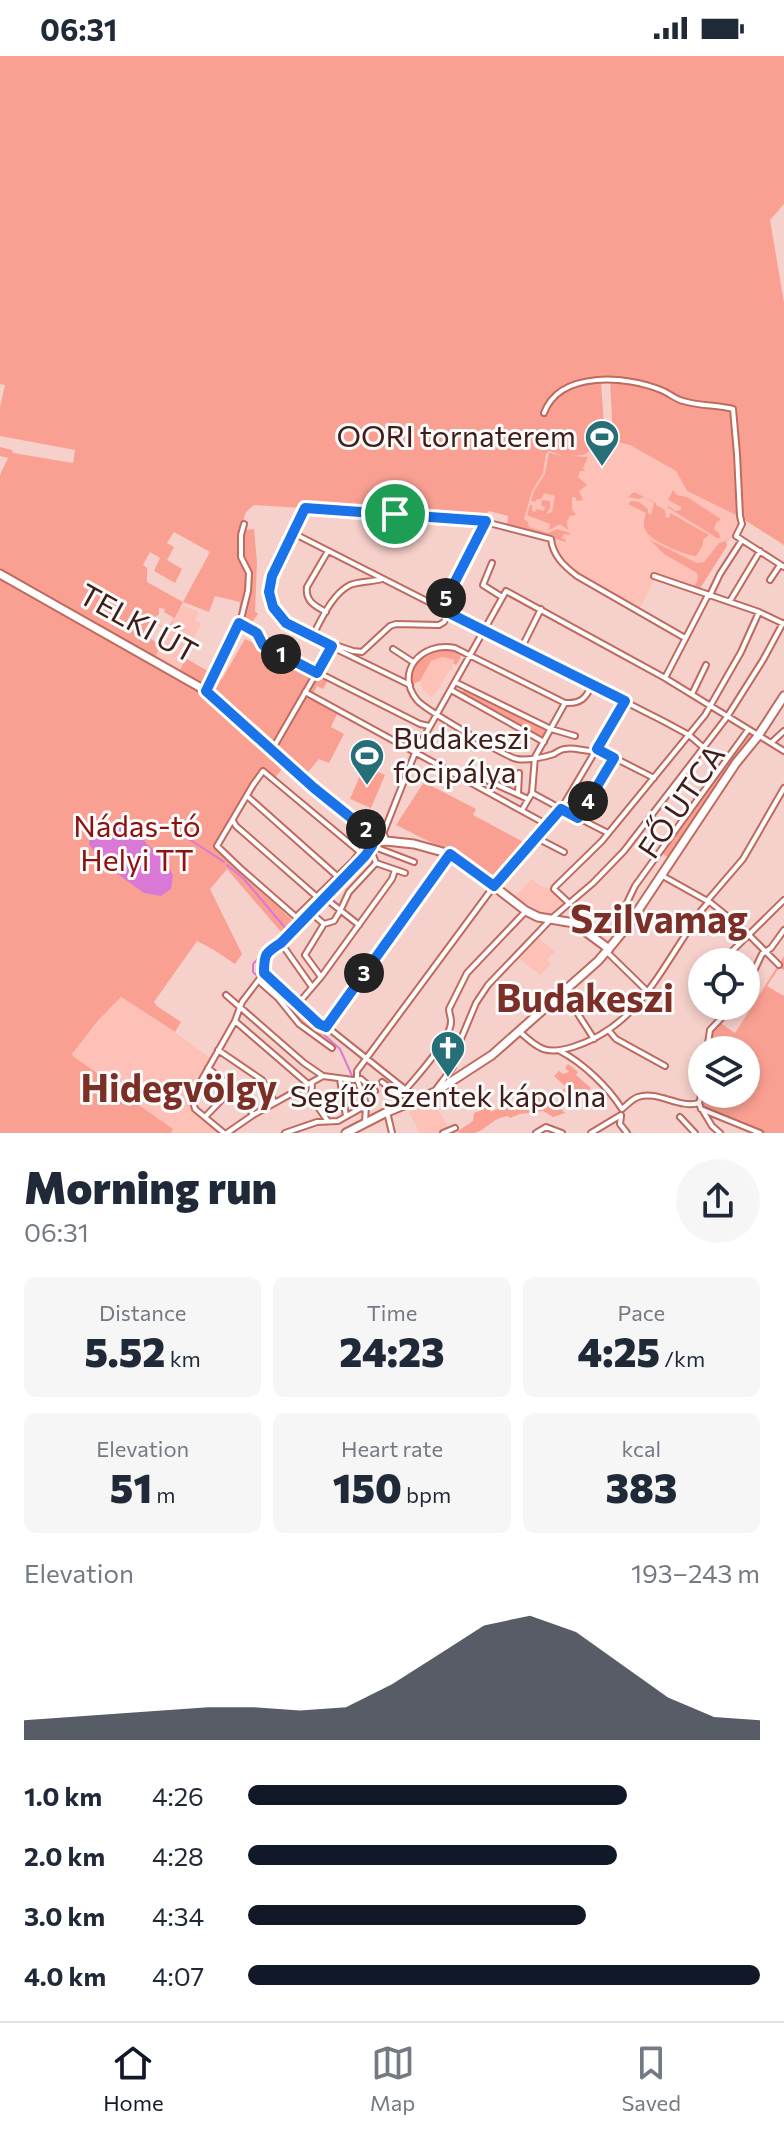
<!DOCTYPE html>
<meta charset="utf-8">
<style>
body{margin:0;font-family:Commissioner,sans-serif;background:#f6f6f7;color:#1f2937;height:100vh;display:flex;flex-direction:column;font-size:30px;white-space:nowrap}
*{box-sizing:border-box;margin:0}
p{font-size:26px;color:#747a83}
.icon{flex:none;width:44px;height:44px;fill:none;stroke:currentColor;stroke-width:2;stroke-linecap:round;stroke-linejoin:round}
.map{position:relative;height:1077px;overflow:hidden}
.details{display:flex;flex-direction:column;background:#fff;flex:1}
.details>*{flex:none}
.fabs{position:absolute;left:688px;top:892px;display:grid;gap:16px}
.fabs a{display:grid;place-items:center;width:72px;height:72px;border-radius:50%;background:#fff;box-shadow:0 4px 12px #0003;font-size:40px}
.pin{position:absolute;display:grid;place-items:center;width:68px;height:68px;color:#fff;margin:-34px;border:4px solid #fff;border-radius:50%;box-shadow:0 2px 8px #0007}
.km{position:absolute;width:40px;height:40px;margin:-20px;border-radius:50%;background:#222;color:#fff;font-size:22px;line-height:40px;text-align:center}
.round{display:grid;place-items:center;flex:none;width:84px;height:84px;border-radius:42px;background:#f6f6f7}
.headline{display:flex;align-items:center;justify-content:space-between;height:136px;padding:0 24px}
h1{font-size:44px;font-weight:800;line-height:60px}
.metrics{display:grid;grid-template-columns:repeat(3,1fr);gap:12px;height:136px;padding:8px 24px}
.metrics div{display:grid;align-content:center;border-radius:12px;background:#f6f6f7;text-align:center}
.metrics b{font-size:40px;font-weight:800}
.metrics small{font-size:22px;font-weight:400}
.metrics p{font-size:22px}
.chart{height:224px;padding:16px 24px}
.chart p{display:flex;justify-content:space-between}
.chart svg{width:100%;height:144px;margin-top:8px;fill:#111827;opacity:.7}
ul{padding:0 24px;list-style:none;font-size:26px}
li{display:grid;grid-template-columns:128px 96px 1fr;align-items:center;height:60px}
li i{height:20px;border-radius:10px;background:#111827}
.status{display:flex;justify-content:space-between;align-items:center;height:56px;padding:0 40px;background:#fff;direction:ltr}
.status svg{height:22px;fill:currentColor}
.tab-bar{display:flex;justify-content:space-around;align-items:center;height:112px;border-top:2px solid #e0e1e3;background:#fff;font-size:22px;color:#747a83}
.tab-bar a{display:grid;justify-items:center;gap:4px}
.tab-bar .selected{color:#111827}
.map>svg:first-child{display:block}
</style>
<div class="status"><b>06:31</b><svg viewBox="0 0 49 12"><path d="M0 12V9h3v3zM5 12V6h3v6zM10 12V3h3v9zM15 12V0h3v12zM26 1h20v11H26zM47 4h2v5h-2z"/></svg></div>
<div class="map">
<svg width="784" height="1077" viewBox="0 0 784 1077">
<rect width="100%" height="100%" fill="#f6d0ca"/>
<path fill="#fec1b8" d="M610,384L630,389L676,415L687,435L740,461V466L734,477L696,534L656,520L639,554L577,518L563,508L553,487L554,483L521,475L532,435L543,417L548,395L563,400L583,399Z
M183,549L199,556L195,564L201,568L179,615L155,602Z
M442,601L454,605L452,614H449L442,627L432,641L422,633L420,622L431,605Z
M532,823L542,831L550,832L567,846L549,860L540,859L525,852L512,843Z
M536,880L555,896L547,904L551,908L540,919L516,900Z
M121,941L183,982L210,1002L191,1038L190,1048L195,1055L223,1077H171L172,1073L73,1001L74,994Z
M433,1045L450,1074L437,1077H420L409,1056Z"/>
<path fill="#faa093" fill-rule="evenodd" d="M0,0H784V148L770,164L784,247V489L740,461L687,435L676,415L630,389L610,384L583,399L571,400L588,401L583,412L585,415H580L578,421L587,429L579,435L583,444L577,445L575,441H572V453L576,459L570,460L567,465L568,474L560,468L549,474L550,468L527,459L530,449H532V455L535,456L536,453L544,455L545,451L541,450L542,444L550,445V452L546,458L552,456L555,440L544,437L541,443H537L535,446L531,445L534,435L545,418L549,397L563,400L549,395L546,398L543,417L532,435L524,463L528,466L529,471L548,477L557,473L570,477V479L564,478L562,482L566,484V486L522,473L521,475L507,471L508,460L489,455L481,463L254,449C244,456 242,462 245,474L254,473L257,506L255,555L258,558L250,569L238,564L240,546L215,540L209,556L183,546L152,607L205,639L179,617L185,602L222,623L245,583L256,588L260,587L263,591L328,624L323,633L317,630L311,641L338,656L331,671L344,678L329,707L319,703L302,723L285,709L275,722L265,714L261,715L215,790L224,796L232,807L294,866L282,877L227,813L210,833L242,898L235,908L214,894L197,885L154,946L157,950L181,966L175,976L121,941L98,965L72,998L74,1001L117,1031L123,1038L173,1073L171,1077H0V419L8,402L0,400V391L12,394L13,397L73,407L75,394L0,380V351L5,329L0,328ZM610,325L613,382L610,383L604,369L601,326ZM174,476L210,496L183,546L147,526V512L143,509L150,496L160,502L154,515L175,527L182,513L167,504L174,491L167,487ZM159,552L165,553L164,556L174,562L159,588L151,583L157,568L165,573L153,563L159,558Z
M673,434L677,439L687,441L721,463L716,467L714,473L719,477L720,482H717L667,451L668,450L676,455L681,454V451L668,444Z
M634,436L656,447V449L665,454L666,462L670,461V457L709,479L703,484V489L696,500C687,500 652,485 647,477C642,470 644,463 646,457L628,448L631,445L639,446L648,453V457L651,459L654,447L644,441L638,443L628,441Z
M650,484L697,507L704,506L719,487L726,485L727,490L699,534L693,532L698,524L697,517L664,498Z
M437,592L454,594L461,597L460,603L456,609L453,607L454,604L442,601L431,605L420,625L411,629C409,607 420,601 437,592Z
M465,632L549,674L543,684L461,638Z
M748,674L758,680L672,803L659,796Z
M364,710L385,719L371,752L350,743Z
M424,726L476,753L473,759L527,788L493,825L454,798L396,769Z
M784,900V914L779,912L767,930L784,940V1077H761L700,1051L706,1038H746V994H726L712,987L711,974L719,966L735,977Z
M263,919H268L317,966L328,972L320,981L305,971L259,925Z
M568,1008L578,1016L576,1019L591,1032L568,1052L560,1043L565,1038L562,1035L566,1031L554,1020L559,1015L563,1018L569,1016L565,1012Z
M543,1034L565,1057L553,1061L543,1055L520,1058L510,1062L508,1060C492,1062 486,1074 475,1077C470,1077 465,1077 459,1077L458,1075L473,1065L474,1057L482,1054L480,1048L486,1045L491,1056L514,1045L519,1040L524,1045Z"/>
<path fill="#d979d5" d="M91,768L115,771L134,770L147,788L166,806L173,819L171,833L161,840L144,837L105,809L89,789Z"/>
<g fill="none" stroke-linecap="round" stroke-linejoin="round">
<path stroke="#d979d5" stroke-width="2" d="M155,765L189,783L224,806
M227,809L244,823L287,874L253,908V916L340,993L353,1022
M355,1026L361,1040
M357,1077L362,1072"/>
<defs>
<path id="minor" d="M544,357C560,314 627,320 661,334C669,337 675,343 683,345C699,350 717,349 733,353L737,398L740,460L742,468L736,480L742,484
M293,477L665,666L689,679L704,692
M742,484L784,511
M492,507L483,529L502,541
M654,520L759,556L784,568
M770,524L780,509
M710,539L720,518L742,484
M730,545L760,495
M441,553L485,465
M326,556C315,550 305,545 307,531L328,495
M240,567L257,577L263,589L317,617
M312,581C321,564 332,538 350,529C360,525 372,526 382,523
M335,589L353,595L362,596L390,570L396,568L439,569L444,566L449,556
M393,593L413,606
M521,593L541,553
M317,616L420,668L429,670
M665,622L708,539
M455,626L551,673L575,680
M410,629L293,572C257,550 270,524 285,493C292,479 298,465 305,452L486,465L489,467L551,483C553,500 564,510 577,520L685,582
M592,629C586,642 581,648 565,647L455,592C422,585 394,616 417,644C424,653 506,701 517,703C527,705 545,701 554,698C557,696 561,693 565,693C575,691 585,696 596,695
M451,634L544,686
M206,635L241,563L248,535L249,517L241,501V479L244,468
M305,636L546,768
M692,638L706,609
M771,687L784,675
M597,693L654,722
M272,694L332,590
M263,715L360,796L354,804L296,861L240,812L217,790L253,729Z
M462,723L467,715L528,743
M532,737L556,750
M518,738L519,717
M247,740L337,820
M561,753L608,777
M522,754L532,737L535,701L565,647
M578,762L614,702
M233,765L236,770L317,841
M383,778L415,697L506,535L665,622L784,695
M535,781L564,796
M372,790L414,806
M376,807L405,817
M661,819L711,847L743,873L779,909
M325,842L359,869
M707,845L743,803L784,732
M570,848L554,833L555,831L602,785L705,659L741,596L759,556
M310,856L324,868
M615,872L635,830L648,812L748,674
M281,887L312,931
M607,896L648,936
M305,899L324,868L334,865L340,855L349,836L376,807L371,794
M305,899L321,921
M721,906L784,844
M264,917L319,968L332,975L406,1034
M264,917V902L267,897L281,887L371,793L375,784
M261,927L278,942L299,968L332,992
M699,929L702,926
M746,932L762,898L771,892L784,874
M226,939L304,1007L323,1020L353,1024L361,1023L375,1035
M297,949L321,921L392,823L395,814
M578,958L594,983
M235,965L308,1028
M326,971L450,798
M519,975C539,994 547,999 573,991C630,973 654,927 684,881C691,869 699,855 709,846
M610,976L616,983L665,1010
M218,994L262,1024L274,1045
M707,994L710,974L733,950
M560,995C583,1007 608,1031 622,1053
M340,1023L346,1060
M382,1026L400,1040
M312,1027L311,1041L327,1064
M437,1032L453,1011L461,983L476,947L488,929L552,862L593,827L624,795L727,661L763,604L783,567
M241,1037L253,1059
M699,1047C705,1033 694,1026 702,1008
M399,1050L398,1045L400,1040C412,1026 452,983 451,965C451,961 449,957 449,953L467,917L526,855
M622,1053C627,1049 632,1043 638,1041C658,1034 679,1053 699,1047L701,1053L760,1077
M703,1055L712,1070L720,1077
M387,1056L392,1077
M621,1060L620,1068L627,1077
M205,1061L233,1032L208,1012
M680,1061L695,1077
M365,1067L366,1048L357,1023V1015L494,830L561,753L625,645
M224,1077L195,1053L192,1041L235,965L242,946L264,917
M227,1077L253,1059L323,1020
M285,1077L317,1066L338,1065L361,1052L366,1053
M443,1077L455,1072
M536,1077L546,1071L562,1077
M591,1077L621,1059"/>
<path id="secondary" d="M0,518L203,633L314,732L375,781
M382,785L384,782L382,778L375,779V784L379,786L386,785L414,788L450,798L464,807L526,855L538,861L574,867L609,893
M346,1077L385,1057L435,1036L492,999L598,905L611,890L629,868L736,707L758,680L784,640"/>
</defs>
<use href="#minor" stroke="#be6a5f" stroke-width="8"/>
<use href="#secondary" stroke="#be6a5f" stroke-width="11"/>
<use href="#minor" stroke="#fff" stroke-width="4"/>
<use href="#secondary" stroke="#fff" stroke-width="7"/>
</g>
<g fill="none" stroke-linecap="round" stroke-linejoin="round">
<defs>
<path id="route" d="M305,452L486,465L441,553L625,645L597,693L614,702L578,762L561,753L494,830L450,798L326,971L319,968L264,917C264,898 265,897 281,887L365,800L372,790L375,781L314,732L206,635L239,567L257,577L263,589L317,617L332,590L286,567L273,551L269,536L272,520Z"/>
</defs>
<use href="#route" stroke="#fff" stroke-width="16"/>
<use href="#route" stroke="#1a73e8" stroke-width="10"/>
</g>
<defs>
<symbol id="stadium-pin" viewBox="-11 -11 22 30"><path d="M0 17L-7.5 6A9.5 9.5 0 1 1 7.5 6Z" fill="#266f79" stroke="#fbfbfb"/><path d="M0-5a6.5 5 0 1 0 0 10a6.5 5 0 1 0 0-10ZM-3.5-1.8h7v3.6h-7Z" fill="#fff"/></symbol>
<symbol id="church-pin" viewBox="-11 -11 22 30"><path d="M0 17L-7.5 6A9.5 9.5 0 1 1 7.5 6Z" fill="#266f79" stroke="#fbfbfb"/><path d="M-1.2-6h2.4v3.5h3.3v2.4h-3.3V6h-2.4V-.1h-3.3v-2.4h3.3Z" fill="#fff"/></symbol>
</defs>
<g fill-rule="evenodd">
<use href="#stadium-pin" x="582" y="361" width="40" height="54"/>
<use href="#stadium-pin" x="347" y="680" width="40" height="54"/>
<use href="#church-pin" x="428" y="972" width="40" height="54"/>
</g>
<g text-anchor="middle" stroke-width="6" stroke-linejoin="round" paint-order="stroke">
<g font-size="30" fill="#401d19" stroke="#fbfbfb" text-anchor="end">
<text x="576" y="391">OORI tornaterem</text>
<text x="393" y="693" text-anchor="start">Budakeszi<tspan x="393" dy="34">focipálya</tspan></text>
<text x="448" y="1051" text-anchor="middle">Segítő Szentek kápolna</text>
</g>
<g font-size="30" fill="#401d19" stroke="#fbfbfb">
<text transform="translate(138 568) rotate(29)" y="10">TELKI ÚT</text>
<text transform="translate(682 746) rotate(-56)" y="10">FŐ UTCA</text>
</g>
<g font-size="30" fill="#8c120f" stroke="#fbfbfb">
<text x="137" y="781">Nádas-tó<tspan x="137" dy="34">Helyi TT</tspan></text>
</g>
<g font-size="38" font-weight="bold" fill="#7c2f27" stroke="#fbfbfb">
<text x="659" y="877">Szilvamag</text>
<text x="585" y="956">Budakeszi</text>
<text x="179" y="1046">Hidegvölgy</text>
</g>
</g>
</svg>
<div class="fabs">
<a><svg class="icon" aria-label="locate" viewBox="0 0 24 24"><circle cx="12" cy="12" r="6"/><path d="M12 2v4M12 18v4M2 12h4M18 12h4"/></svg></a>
<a><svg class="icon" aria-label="layers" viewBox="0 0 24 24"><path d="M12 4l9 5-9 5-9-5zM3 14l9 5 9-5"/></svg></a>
</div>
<div class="pin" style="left:395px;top:458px;background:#1e9e55"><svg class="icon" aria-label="arrive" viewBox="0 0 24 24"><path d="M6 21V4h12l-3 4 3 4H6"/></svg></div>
<b class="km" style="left:281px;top:598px">1</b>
<b class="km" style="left:366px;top:773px">2</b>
<b class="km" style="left:364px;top:917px">3</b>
<b class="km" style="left:588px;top:745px">4</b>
<b class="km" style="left:446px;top:542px">5</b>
</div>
<section class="details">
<div class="headline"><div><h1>Morning run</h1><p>06:31</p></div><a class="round"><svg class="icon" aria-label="share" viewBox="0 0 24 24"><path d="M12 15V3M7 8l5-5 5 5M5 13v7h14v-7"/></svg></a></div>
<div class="metrics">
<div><p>Distance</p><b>5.52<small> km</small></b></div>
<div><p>Time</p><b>24:23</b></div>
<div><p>Pace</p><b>4:25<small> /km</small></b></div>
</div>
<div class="metrics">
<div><p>Elevation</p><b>51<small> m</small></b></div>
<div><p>Heart rate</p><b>150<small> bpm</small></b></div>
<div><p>kcal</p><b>383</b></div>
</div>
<div class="chart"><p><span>Elevation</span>193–243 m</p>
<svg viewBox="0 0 160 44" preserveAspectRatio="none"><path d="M0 44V38L10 37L20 36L30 35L40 34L50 34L60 35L70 34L80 27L90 18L100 9L110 6L120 11L130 21L140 31L150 37L160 38V44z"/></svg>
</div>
<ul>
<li><b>1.0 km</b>4:26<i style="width:74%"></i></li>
<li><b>2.0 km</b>4:28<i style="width:72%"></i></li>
<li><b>3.0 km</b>4:34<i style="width:66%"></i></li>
<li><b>4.0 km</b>4:07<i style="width:100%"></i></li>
</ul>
</section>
<nav class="tab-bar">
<a class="selected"><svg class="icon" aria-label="home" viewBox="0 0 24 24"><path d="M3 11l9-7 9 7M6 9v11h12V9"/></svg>Home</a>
<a><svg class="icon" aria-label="map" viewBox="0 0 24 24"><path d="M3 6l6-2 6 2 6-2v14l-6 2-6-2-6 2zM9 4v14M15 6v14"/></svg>Map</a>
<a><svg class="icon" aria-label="saved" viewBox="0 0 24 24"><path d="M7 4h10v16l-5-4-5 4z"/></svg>Saved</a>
</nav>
